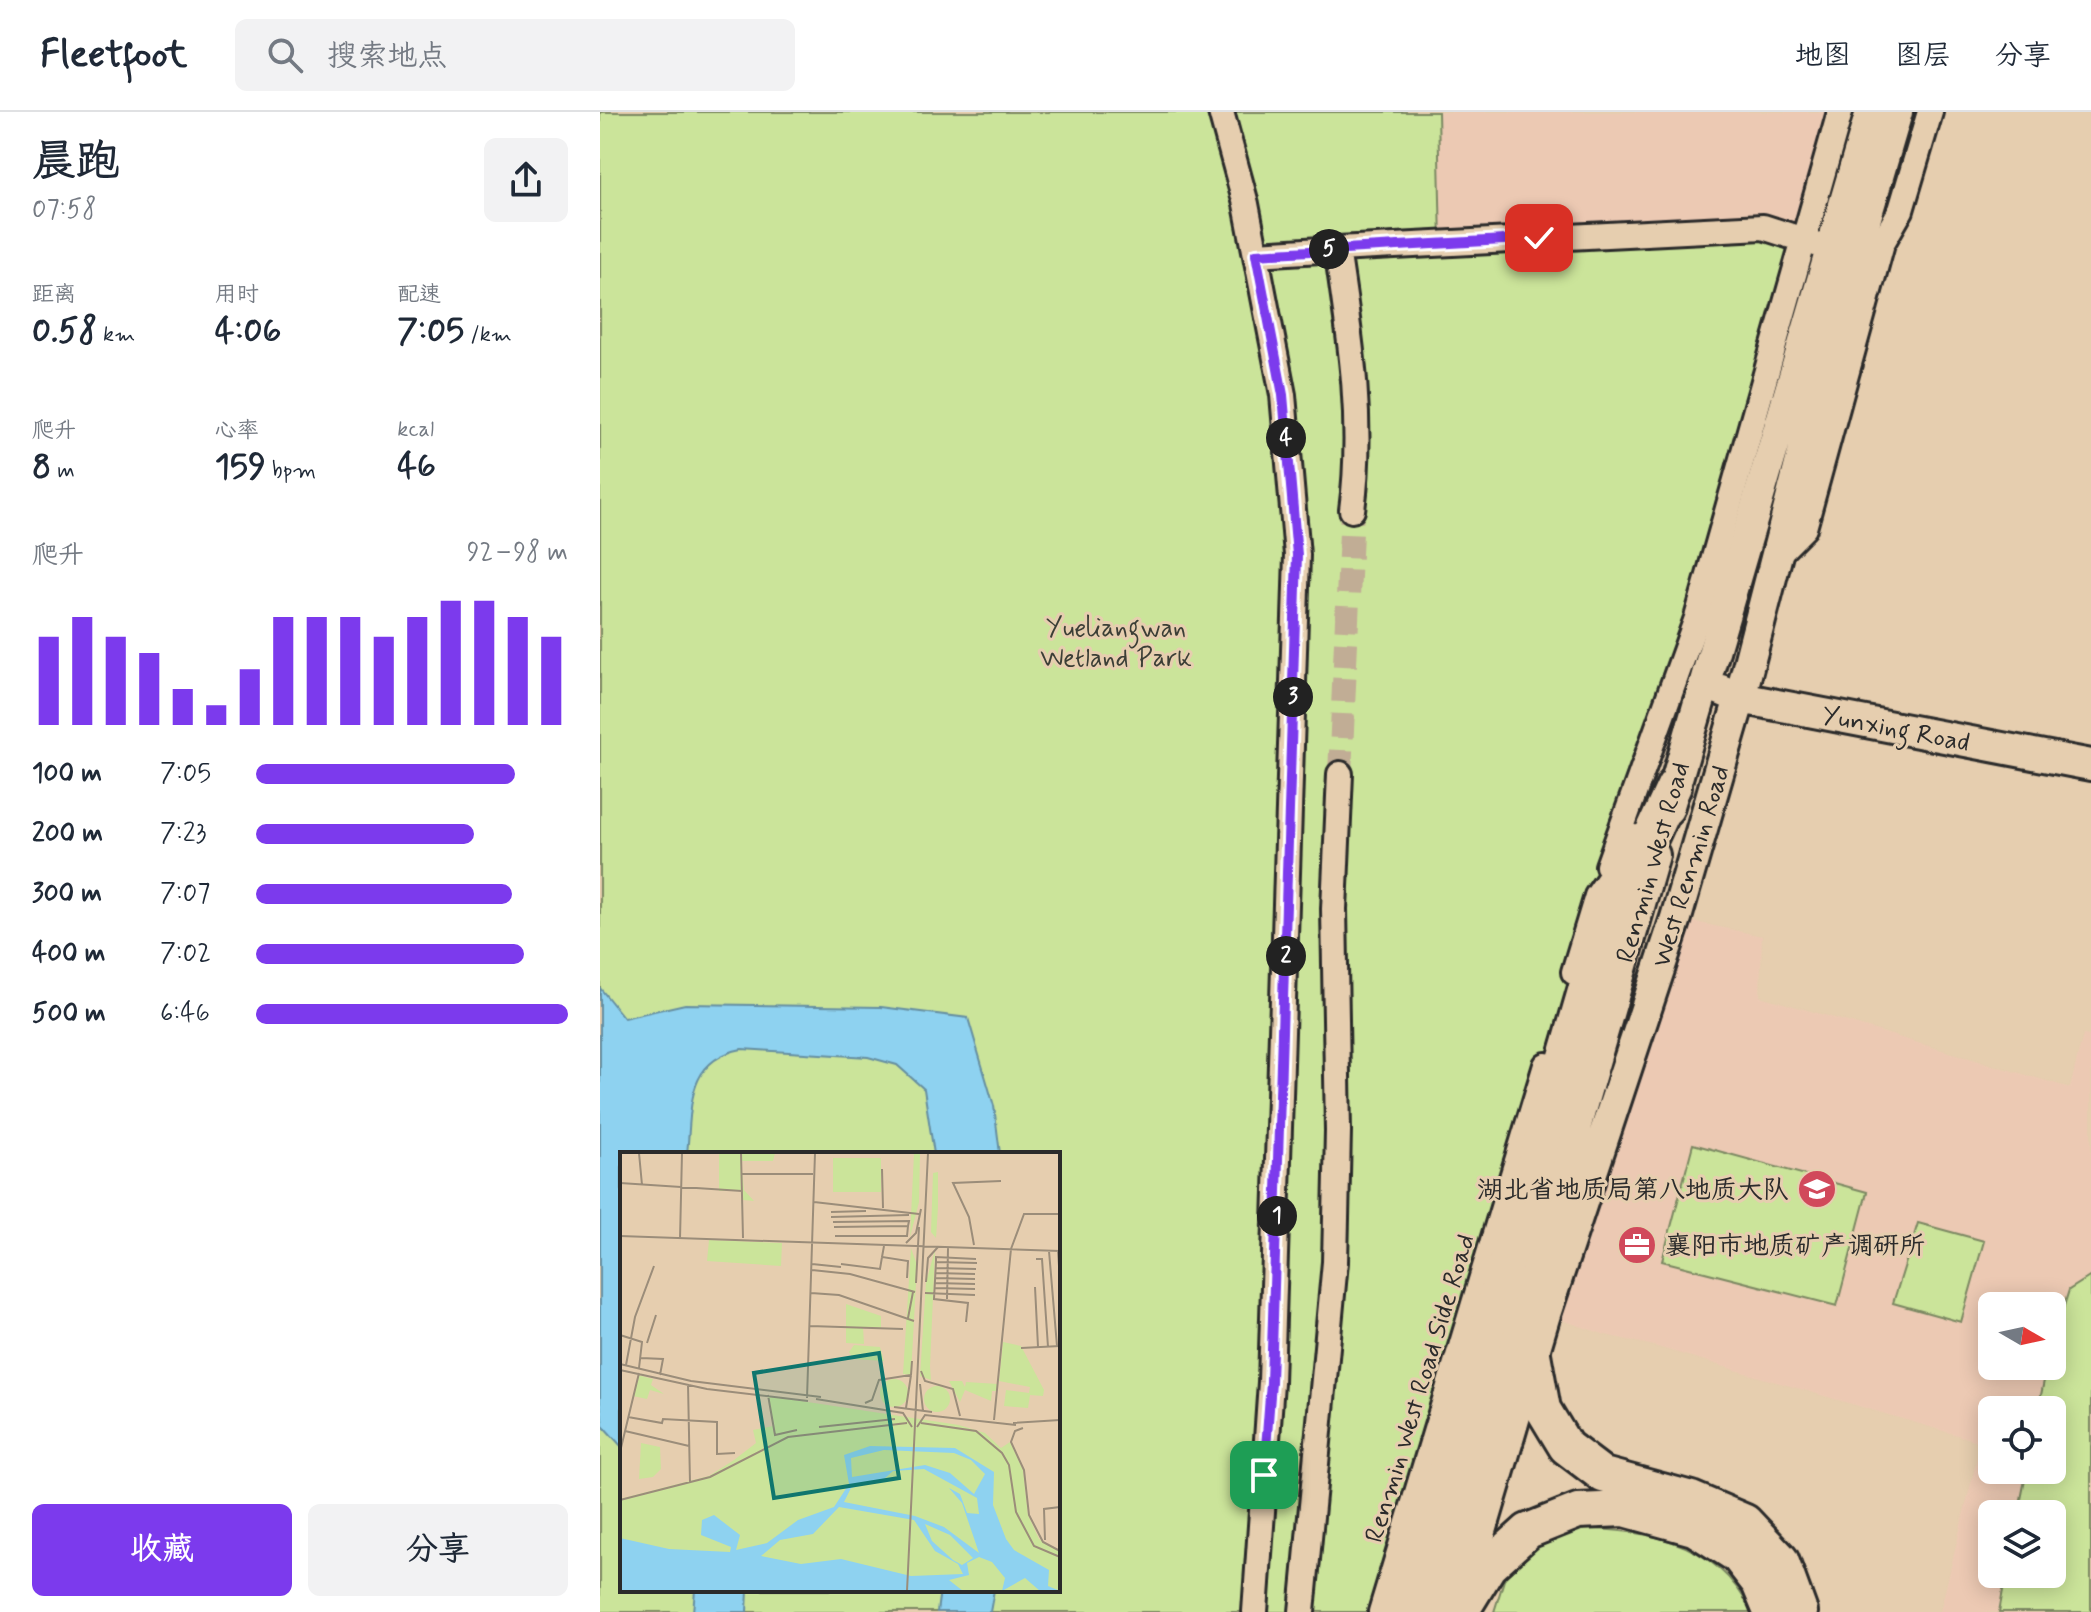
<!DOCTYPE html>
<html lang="zh">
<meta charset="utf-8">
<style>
body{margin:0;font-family:Mynerve,"LXGW WenKai TC",sans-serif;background:#f2f2f3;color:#1f2937;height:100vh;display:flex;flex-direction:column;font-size:30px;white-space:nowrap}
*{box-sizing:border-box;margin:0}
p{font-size:26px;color:#747a83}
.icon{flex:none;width:44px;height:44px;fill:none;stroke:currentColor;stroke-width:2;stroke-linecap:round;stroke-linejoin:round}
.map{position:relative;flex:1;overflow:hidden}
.details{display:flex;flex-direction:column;background:#fff;width:600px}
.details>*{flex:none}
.needle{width:52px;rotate:99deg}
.buttons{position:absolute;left:1378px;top:1180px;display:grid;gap:16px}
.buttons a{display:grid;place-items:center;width:88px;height:88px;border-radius:12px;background:#fff;box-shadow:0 4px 20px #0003;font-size:40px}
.pin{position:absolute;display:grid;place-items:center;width:68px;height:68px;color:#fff;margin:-34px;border-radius:16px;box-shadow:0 4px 12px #0006}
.km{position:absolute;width:40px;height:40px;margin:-20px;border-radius:50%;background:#222;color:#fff;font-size:22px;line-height:40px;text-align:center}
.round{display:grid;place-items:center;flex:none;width:84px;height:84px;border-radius:12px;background:#f2f2f3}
.head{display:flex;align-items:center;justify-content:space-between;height:136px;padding:0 32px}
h1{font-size:44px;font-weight:700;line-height:60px}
.figures{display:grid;grid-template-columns:repeat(3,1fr);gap:12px;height:136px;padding:8px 32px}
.figures div{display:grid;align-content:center}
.figures b{font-size:34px;font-weight:700}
.figures small{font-size:22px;font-weight:400}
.figures p{font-size:22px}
.chart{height:224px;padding:16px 32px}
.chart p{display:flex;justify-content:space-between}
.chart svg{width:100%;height:144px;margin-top:8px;stroke:#7c3aed;stroke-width:6}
.button{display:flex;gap:16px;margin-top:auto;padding:16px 32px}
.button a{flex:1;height:92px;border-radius:12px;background:#7c3aed;color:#fff;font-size:32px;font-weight:700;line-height:92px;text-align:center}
.button a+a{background:#f2f2f3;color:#1f2937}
ul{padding:0 32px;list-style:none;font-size:26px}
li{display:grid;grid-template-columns:128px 96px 1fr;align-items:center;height:60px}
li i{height:20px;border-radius:10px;background:#7c3aed}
header{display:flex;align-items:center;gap:48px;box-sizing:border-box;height:112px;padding:0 40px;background:#fff;border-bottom:2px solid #e0e1e3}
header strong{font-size:38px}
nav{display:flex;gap:44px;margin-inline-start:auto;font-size:28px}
.search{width:560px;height:72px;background:#f2f2f3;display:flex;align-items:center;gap:20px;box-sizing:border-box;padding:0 28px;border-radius:12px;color:#747a83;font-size:30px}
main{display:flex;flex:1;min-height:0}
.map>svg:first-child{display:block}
</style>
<header>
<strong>Fleetfoot</strong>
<div class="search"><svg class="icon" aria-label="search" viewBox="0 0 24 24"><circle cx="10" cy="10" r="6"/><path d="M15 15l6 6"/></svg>搜索地点</div>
<nav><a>地图</a><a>图层</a><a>分享</a></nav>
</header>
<main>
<section class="details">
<div class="head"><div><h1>晨跑</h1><p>07:58</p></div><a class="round"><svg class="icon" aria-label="share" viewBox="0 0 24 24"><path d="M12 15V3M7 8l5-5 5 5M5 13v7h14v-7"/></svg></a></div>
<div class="figures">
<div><p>距离</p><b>0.58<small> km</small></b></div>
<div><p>用时</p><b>4:06</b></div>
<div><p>配速</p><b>7:05<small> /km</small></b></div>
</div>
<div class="figures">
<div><p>爬升</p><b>8<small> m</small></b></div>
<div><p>心率</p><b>159<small> bpm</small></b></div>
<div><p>kcal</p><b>46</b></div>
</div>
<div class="chart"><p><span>爬升</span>92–98 m</p>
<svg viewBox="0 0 160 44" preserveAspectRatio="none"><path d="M5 44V17M15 44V11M25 44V17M35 44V22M45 44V33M55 44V38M65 44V27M75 44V11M85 44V11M95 44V11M105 44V17M115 44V11M125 44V6M135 44V6M145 44V11M155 44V17"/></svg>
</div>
<ul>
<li><b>100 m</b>7:05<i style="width:83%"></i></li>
<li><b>200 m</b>7:23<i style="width:70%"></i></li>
<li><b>300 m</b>7:07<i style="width:82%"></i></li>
<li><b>400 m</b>7:02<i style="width:86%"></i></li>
<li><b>500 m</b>6:46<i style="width:100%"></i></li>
</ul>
<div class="button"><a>收藏</a><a>分享</a></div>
</section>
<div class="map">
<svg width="1491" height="1500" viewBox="0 0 1491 1500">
<rect width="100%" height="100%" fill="#e6ceaf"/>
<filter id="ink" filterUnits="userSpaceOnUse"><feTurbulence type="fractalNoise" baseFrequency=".0125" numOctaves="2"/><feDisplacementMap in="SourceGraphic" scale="16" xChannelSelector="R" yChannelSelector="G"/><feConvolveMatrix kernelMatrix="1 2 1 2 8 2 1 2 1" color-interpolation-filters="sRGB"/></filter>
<g filter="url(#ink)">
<path fill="#ecc9b3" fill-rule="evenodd" d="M838,0H1241L1202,127L841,131Z
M1076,806L1162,824L1160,884L1470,976L1483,923L1491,924V1500H1340L1381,1330L1054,1234L1006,1223L945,1202ZM1392,1194H1452V1254H1392ZM1392,1298H1452V1358H1392ZM1392,1402H1452V1462H1392Z"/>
<path fill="#cbe49a" stroke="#7b8862" stroke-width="2" fill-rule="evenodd" d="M0,0H838L841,131L1163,115L1202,127L781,1500H0ZM22,1042H458V1478H22Z
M1093,1032L1267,1080L1237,1194L1062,1149Z
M1318,1111L1384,1129L1361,1210L1293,1191Z
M1491,1164V1500H1399L1406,1462H1452V1402H1418L1427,1358H1452V1298H1438L1447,1254H1452V1232L1469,1178Z
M962,1416C1039,1417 1114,1423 1152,1500H894L910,1449Z"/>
<path fill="#8ed2f0" stroke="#668fa1" stroke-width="2" d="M0,876L24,906L85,892L281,895L368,906L394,994L400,1042H334L324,977L297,953L268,945L142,937C85,948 92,996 87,1042H22V1335L3,1314L0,1290Z
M95,1478H148L147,1500H93Z
M340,1478H394L390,1500H337Z"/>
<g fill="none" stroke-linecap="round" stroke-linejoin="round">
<path stroke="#c1ad95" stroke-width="24" stroke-dasharray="24 12" stroke-linecap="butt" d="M740,662L752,398"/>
<defs>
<path id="minor" d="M621,0L646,92L683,283L697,443L671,1270L655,1500
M656,142L737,137
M752,398C764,310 750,224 737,137L1163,115L1216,132
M1176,444L1204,416L1282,131L1301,98L1330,0
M1008,754L1097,506L1240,0
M974,860L997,784L1038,725
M702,1500L735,1150L738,1019L734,797L740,662
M781,1500L946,953"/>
<path id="major" d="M1121,578L1140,586L1491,653
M1068,697L1271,0
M861,1487L945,1202L1076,806L1140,586L1248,166L1297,0
M835,1500L1054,743"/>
<path id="highway" d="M933,1242L943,1297L966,1335L1003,1363L1091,1387L1145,1410L1181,1448L1200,1500
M805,1500L994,848L1074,674
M861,1500L889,1454L928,1419L978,1399L1025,1397L1094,1416L1138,1444L1159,1471L1171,1500"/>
</defs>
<use href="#minor" stroke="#2b2b2b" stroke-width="30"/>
<use href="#major" stroke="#2b2b2b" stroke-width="36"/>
<use href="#highway" stroke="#2b2b2b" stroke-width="40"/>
<use href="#minor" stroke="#e6ceaf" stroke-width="24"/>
<use href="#major" stroke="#e6ceaf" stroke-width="30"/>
<use href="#highway" stroke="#e6ceaf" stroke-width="34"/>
</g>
</g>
<g fill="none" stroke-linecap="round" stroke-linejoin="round" filter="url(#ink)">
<defs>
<path id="route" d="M664,1363L671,1270L697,443L683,283L656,142L939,126"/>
</defs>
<use href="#route" stroke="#fff" stroke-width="16"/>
<use href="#route" stroke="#7c3aed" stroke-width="10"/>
</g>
<defs>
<symbol id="university-disc" viewBox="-11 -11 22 22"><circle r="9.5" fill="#d1495b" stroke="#e6ceaf"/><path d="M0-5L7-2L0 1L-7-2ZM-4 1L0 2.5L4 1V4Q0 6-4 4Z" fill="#fff"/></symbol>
<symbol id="office-disc" viewBox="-11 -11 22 22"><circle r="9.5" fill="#d1495b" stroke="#e6ceaf"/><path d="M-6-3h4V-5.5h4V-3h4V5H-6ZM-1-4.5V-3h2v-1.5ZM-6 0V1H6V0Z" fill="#fff"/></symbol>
</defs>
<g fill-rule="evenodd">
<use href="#university-disc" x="1195" y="1055" width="44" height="44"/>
<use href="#office-disc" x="1015" y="1111" width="44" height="44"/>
</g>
<g text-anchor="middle" stroke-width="6" stroke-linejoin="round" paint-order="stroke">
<g font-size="26" fill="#3b3e36" stroke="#e6ceaf">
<text x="516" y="524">Yueliangwan<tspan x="516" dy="30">Wetland Park</tspan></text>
</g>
<g font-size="26" fill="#2b2b2b" stroke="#e6ceaf">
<text transform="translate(1296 616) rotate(11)" y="9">Yunxing Road</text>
<text transform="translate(1052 750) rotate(-74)" y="9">Renmin West Road</text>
<text transform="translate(1090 754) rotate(-73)" y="9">West Renmin Road</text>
<text transform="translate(819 1276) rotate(-73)" y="9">Renmin West Road Side Road</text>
</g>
<g font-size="26" fill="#2b2b2b" stroke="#e6ceaf" text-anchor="end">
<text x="1189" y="1086">湖北省地质局第八地质大队</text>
<text x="1065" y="1142" text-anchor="start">襄阳市地质矿产调研所</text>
</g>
</g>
<g transform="translate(20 1040)">
<rect width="440" height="440" fill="#e6ceaf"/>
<path d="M99,1H155L153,9H121L124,38L134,49L123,48L122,39H99ZM294,1H300L299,50L290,85ZM213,6H261V40H213ZM318,20V55L316,86L311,80L313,21ZM89,88L162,91L161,114L87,109ZM291,96L297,113L291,223L283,222ZM315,98L310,215L311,228L300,224L306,130ZM226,152L261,164V176L243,175L244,192L226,191ZM383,190L401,194L424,238L423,244L410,243L408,256L384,254L386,238L409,241L410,235L379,229ZM234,193L260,195L264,209L233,207L229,200ZM18,223L33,227L31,233L44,242L30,238L27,247L13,244ZM260 241a14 14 0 1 1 28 0a14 14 0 1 1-28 0ZM329,229H342L345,235L346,230L378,232V239H372L371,249L345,238L340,250ZM304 247a13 13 0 1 1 26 0a13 13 0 1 1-26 0ZM148,244L339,273L365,281L381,296L390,290L403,318L408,363L419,387L440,400V439H337L50,400L0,388V347L89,324L114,308L136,291L133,278L153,274ZM21,291L40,295L41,317L33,325L19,327Z" fill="#cbe49a"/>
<path d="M250,294L335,296L374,320L373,353L386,387L394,398L429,418L428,434L440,439H420L405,426L382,439L385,426L372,410L359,405L347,411L349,423L329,428L343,439H0V386L49,397L110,400L111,395L81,383L82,368L94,363L120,383L116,398L147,391L178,368L214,355L229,332L224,303ZM264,298L334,301L351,308L365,322L354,342L330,321L305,313L232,325L231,306ZM304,317L357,346L359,362L347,361L340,342L329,336L342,351L359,401L324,375L295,364L224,350L231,336L263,328L273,319ZM219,355L294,368L315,399L338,412L343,422L291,424L221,407L181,412L141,404L160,388L193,382ZM305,372L330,383L353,406L342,413L333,408L312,389Z" fill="#8ed2f0" fill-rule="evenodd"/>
<path fill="none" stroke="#9b8d7a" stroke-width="2" d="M19,1L22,33M121,1L123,86M262,17L263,56M122,22H193M0,31L122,39M194,50L299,62M211,60L246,59M211,65L289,63M213,70L289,69L288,74M214,75L288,74L287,84H215M0,84L440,99M60,87L62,1M286,91L296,81L301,57M354,93L349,65L333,31L381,29M264,94L262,105L288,109L287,126M429,99L437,194M438,99L440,129M416,107H422L428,195M316,110V105L356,107M192,112L221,115M221,112L260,117L262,105M316,116L356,117M192,118L230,122L295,140M315,121L355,122M315,126L355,127M306,130L308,106L318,95M296,131L299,75M315,131L355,132M415,135L418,195M315,136L355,137M191,141L219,143L294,169M305,141L355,143M327,147L328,96M288,166L293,140M346,170L348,151L314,147L316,110L357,111M190,174L283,177M0,183L22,190L19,216M27,191L36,163M401,196L440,194M21,206L43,207L40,223M0,212L71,229L201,245M6,213L15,165L34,114M0,218L87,237L188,249M301,219L305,229L333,237L340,264M68,232L70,331M300,232L303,259M148,243L155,283L177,278M187,246L195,1M196,247L283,261L292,275M245,251L252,248L259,228L291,223L292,209M274,255L312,260M286,256L291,223M8,265L42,271L43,267L97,270V302L115,301M374,268L391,97L404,62H440M301,271L356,279L382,301L389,313L396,360L414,394L440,405M393,271L440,268M199,275L275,267M297,275L305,263L396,273M403,276L395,279L391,290L404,318L409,363L423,390L440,399M5,279L69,294M0,300L19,221M0,348L90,325L168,285L287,271M425,388L424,357L440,355M287,439L308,1"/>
<path fill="#0f766e" fill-opacity="0.15" stroke="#0f766e" stroke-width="4" d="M259,201L279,326L154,346L134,221Z"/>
<rect width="440" height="440" fill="none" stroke="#2b2b2b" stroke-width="4"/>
</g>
</svg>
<div class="buttons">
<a><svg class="needle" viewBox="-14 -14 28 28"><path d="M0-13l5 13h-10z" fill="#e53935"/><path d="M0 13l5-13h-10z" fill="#747a83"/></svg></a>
<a><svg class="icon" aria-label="locate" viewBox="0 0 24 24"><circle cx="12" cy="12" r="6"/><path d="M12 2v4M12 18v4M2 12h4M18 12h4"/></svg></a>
<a><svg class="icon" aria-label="layers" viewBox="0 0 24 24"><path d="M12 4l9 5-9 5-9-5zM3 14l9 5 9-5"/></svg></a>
</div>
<div class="pin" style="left:664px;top:1363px;background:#1e9e55"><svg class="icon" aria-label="arrive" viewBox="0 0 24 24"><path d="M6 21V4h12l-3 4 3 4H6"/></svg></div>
<div class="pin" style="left:939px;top:126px;background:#d93025"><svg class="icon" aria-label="check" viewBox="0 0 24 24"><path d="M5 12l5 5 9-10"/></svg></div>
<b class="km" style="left:677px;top:1104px">1</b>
<b class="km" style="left:686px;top:844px">2</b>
<b class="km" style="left:693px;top:585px">3</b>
<b class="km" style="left:686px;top:326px">4</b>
<b class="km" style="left:729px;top:137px">5</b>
</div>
</main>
